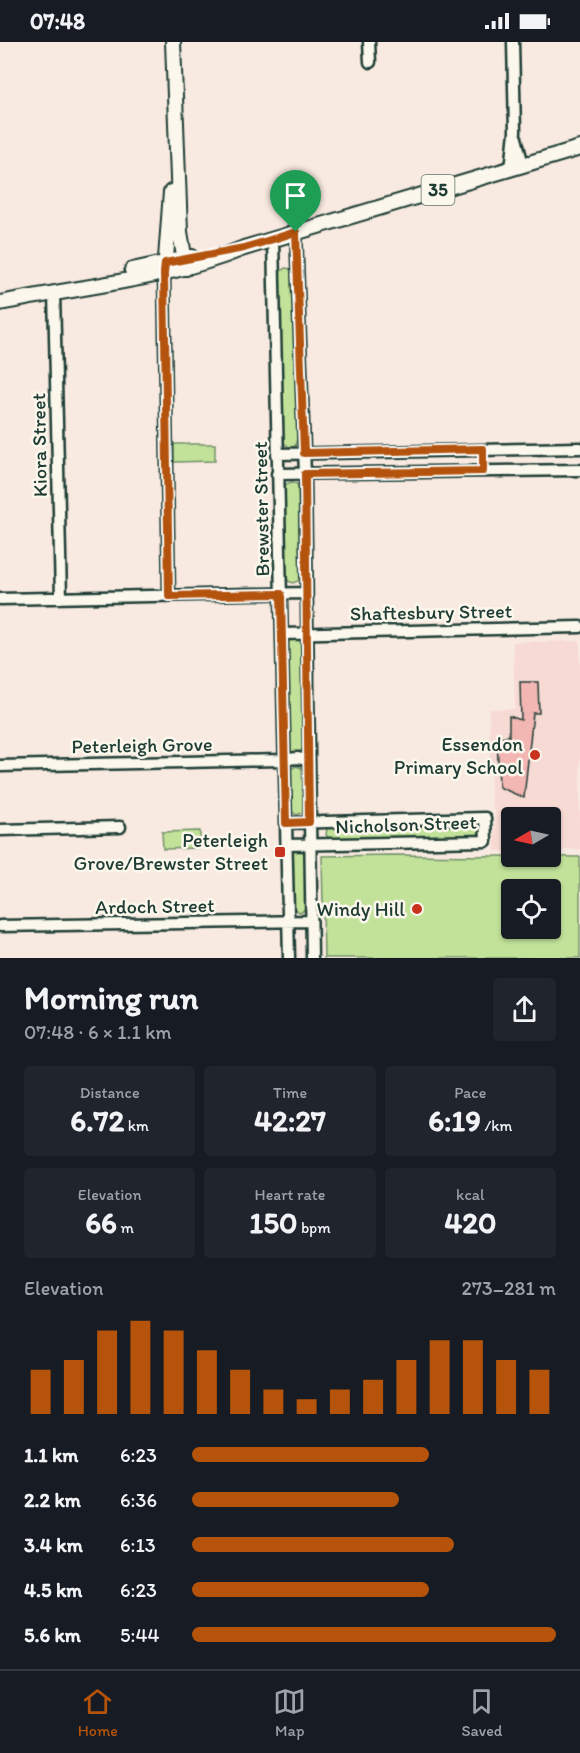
<!DOCTYPE html>
<meta charset="utf-8">
<style>
body{margin:0;font-family:Itim,sans-serif;background:#20242c;color:#f1f3f6;height:100vh;display:flex;flex-direction:column;font-size:22px;white-space:nowrap}
*{box-sizing:border-box;margin:0}
p{font-size:20px;color:#9ea1a6}
.icon{flex:none;width:33px;height:33px;fill:none;stroke:currentColor;stroke-width:2;stroke-linecap:round;stroke-linejoin:round}
.map{position:relative;height:916px;overflow:hidden}
.drawer{display:flex;flex-direction:column;background:#171b24;flex:1}
.drawer>*{flex:none}
.needle{width:39px;rotate:261deg}
.fabs{position:absolute;left:501px;top:765px;display:grid;gap:12px}
.fabs a{display:grid;place-items:center;width:60px;height:60px;border-radius:6px;background:#171b24;box-shadow:0 2px 4px #0004;font-size:30px}
.pin{position:absolute;display:grid;place-items:center;width:51px;height:51px;color:#fff;margin:-62px -26px;border-radius:50% 50% 50% 0;rotate:-45deg;box-shadow:0 0 6px #0007}
.pin .icon{rotate:45deg}
.round{display:grid;place-items:center;flex:none;width:63px;height:63px;border-radius:6px;background:#20242c}
.head{display:flex;align-items:center;justify-content:space-between;height:102px;padding:0 24px}
h1{font-size:33px;font-weight:700;line-height:45px}
.stats{display:grid;grid-template-columns:repeat(3,1fr);gap:9px;height:102px;padding:6px 24px}
.stats div{display:grid;align-content:center;border-radius:6px;background:#20242c;text-align:center}
.stats b{font-size:30px;font-weight:700}
.stats small{font-size:16px;font-weight:400}
.stats p{font-size:16px}
.chart{height:168px;padding:12px 24px}
.chart p{display:flex;justify-content:space-between}
.chart svg{width:100%;height:108px;margin-top:6px;stroke:#b45309;stroke-width:6}
ul{padding:0 24px;list-style:none;font-size:20px}
li{display:grid;grid-template-columns:96px 72px 1fr;align-items:center;height:45px}
li i{height:15px;border-radius:8px;background:#b45309}
.status{display:flex;justify-content:space-between;align-items:center;height:42px;padding:0 30px;background:#171b24;direction:ltr}
.status svg{height:16px;fill:currentColor}
.dock{display:flex;justify-content:space-around;align-items:center;height:84px;border-top:2px solid #363941;background:#171b24;font-size:16px;color:#9ea1a6}
.dock a{display:grid;justify-items:center;gap:3px}
.dock .on{color:#b45309}
.map>svg:first-child{display:block}
</style>
<div class="status"><b>07:48</b><svg viewBox="0 0 49 12"><path d="M0 12V9h3v3zM5 12V6h3v6zM10 12V3h3v9zM15 12V0h3v12zM26 1h20v11H26zM47 4h2v5h-2z"/></svg></div>
<div class="map">
<svg width="580" height="916" viewBox="0 0 580 916">
<rect width="100%" height="100%" fill="#f9eae1"/>
<filter id="ink" filterUnits="userSpaceOnUse"><feTurbulence type="fractalNoise" baseFrequency=".0167" numOctaves="2"/><feDisplacementMap in="SourceGraphic" scale="12" xChannelSelector="R" yChannelSelector="G"/><feConvolveMatrix kernelMatrix="1 2 1 2 8 2 1 2 1" color-interpolation-filters="sRGB"/></filter>
<g filter="url(#ink)">
<path fill="#f7dad3" d="M580,599V807L551,808L550,776H512L511,809H495V773L491,759L489,667H515L513,600Z"/>
<path fill="#c2e29a" stroke="#709067" stroke-width="1.5" fill-rule="evenodd" d="M285,226L291,227L294,233L297,397L295,404L290,406L283,400L279,234L281,229Z
M174,402H215V419L174,420Z
M292,440L297,442L298,445L300,534L298,539L293,541L288,539L286,533L284,446L286,442Z
M298,597L301,599L303,706L298,712L291,710L289,705L288,602L290,598Z
M296,724L302,726L303,729V770L297,773L291,769L290,731L291,727Z
M475,782L480,784V791L474,794L331,797L326,793L327,786L331,784Z
M200,789V806L163,807L162,790Z
M295,807H301L305,813L306,865L302,870H299L293,866L291,811Z
M393,813L580,815V916H324L322,814ZM512,848H550V886H512Z"/>
<path fill="#f2b6b3" stroke="#1f3d34" stroke-width="1.5" d="M520,640H538L539,671H533L524,756L499,745L497,695L509,694V674L521,678Z"/>
<g fill="none" stroke-linecap="round" stroke-linejoin="round">
<defs>
<path id="minor" d="M369,0L370,20
M516,96L523,123
M511,127L515,90L513,0
M296,190L305,432L312,916
M273,197L289,916
M164,231L169,554
M54,250L61,556
M277,412L580,406
M277,432L580,428
M0,557L306,551
M282,592L580,585
M0,724L280,718L297,716L309,718
M287,781L485,776L486,799L287,803
M0,788L120,785
M0,884L311,879"/>
<path id="major" d="M173,0L180,190L186,226
M132,228L192,215
M165,230L171,150
M0,261C82,244 166,238 244,206L580,106"/>
</defs>
<use href="#minor" stroke="#1f3d34" stroke-width="15"/>
<use href="#major" stroke="#1f3d34" stroke-width="18"/>
<use href="#minor" stroke="#fbf7ec" stroke-width="10"/>
<use href="#major" stroke="#fbf7ec" stroke-width="14"/>
</g>
</g>
<g fill="none" stroke-linecap="round" stroke-linejoin="round" filter="url(#ink)">
<defs>
<path id="route" d="M296,190L304,411L483,407V429L305,432L309,780L286,781L281,552L169,554L164,231L165,221L244,206Z"/>
</defs>
<use href="#route" stroke="#fff" stroke-width="12"/>
<use href="#route" stroke="#b45309" stroke-width="8"/>
</g>
<g fill="#c8321e" stroke="#fbf7ec" stroke-width="2">
<circle cx="535" cy="713" r="6"/>
<rect x="274" y="804" width="12" height="12" rx="3"/>
<circle cx="417" cy="867" r="6"/>
</g>
<g text-anchor="middle" stroke-width="5" stroke-linejoin="round" paint-order="stroke">
<rect fill="#fbf7ec" stroke="#61756b" stroke-width="1.5" x="421.5" y="133" width="33" height="30" rx="4.5"/>
<g font-size="18" font-weight="bold" fill="#1f3d34">
<text x="438" y="154">35</text>
</g>
<g font-size="20" fill="#1f3d34" stroke="#fbf7ec">
<text transform="translate(39 403) rotate(-91)" y="7">Kiora Street</text>
<text transform="translate(261 467) rotate(-91)" y="7">Brewster Street</text>
<text transform="translate(431 570) rotate(-1)" y="7">Shaftesbury Street</text>
<text transform="translate(142 703) rotate(-1)" y="7">Peterleigh Grove</text>
<text transform="translate(406 782) rotate(-2)" y="7">Nicholson Street</text>
<text transform="translate(155 864) rotate(-1)" y="7">Ardoch Street</text>
</g>
<g font-size="20" fill="#1f3d34" stroke="#fbf7ec" text-anchor="end">
<text x="523" y="709">Essendon<tspan x="523" dy="23">Primary School</tspan></text>
<text x="268" y="805">Peterleigh<tspan x="268" dy="23">Grove/Brewster Street</tspan></text>
<text x="405" y="874">Windy Hill</text>
</g>
</g>
</svg>
<div class="fabs">
<a><svg class="needle" viewBox="-14 -14 28 28"><path d="M0-13l5 13h-10z" fill="#e53935"/><path d="M0 13l5-13h-10z" fill="#9ea1a6"/></svg></a>
<a><svg class="icon" aria-label="locate" viewBox="0 0 24 24"><circle cx="12" cy="12" r="6"/><path d="M12 2v4M12 18v4M2 12h4M18 12h4"/></svg></a>
</div>
<div class="pin" style="left:296px;top:190px;background:#1e9e55"><svg class="icon" aria-label="arrive" viewBox="0 0 24 24"><path d="M6 21V4h12l-3 4 3 4H6"/></svg></div>
</div>
<section class="drawer">
<div class="head"><div><h1>Morning run</h1><p>07:48 · 6 × 1.1 km</p></div><a class="round"><svg class="icon" aria-label="share" viewBox="0 0 24 24"><path d="M12 15V3M7 8l5-5 5 5M5 13v7h14v-7"/></svg></a></div>
<div class="stats">
<div><p>Distance</p><b>6.72<small> km</small></b></div>
<div><p>Time</p><b>42:27</b></div>
<div><p>Pace</p><b>6:19<small> /km</small></b></div>
</div>
<div class="stats">
<div><p>Elevation</p><b>66<small> m</small></b></div>
<div><p>Heart rate</p><b>150<small> bpm</small></b></div>
<div><p>kcal</p><b>420</b></div>
</div>
<div class="chart"><p><span>Elevation</span>273–281 m</p>
<svg viewBox="0 0 160 44" preserveAspectRatio="none"><path d="M5 44V26M15 44V22M25 44V10M35 44V6M45 44V10M55 44V18M65 44V26M75 44V34M85 44V38M95 44V34M105 44V30M115 44V22M125 44V14M135 44V14M145 44V22M155 44V26"/></svg>
</div>
<ul>
<li><b>1.1 km</b>6:23<i style="width:65%"></i></li>
<li><b>2.2 km</b>6:36<i style="width:57%"></i></li>
<li><b>3.4 km</b>6:13<i style="width:72%"></i></li>
<li><b>4.5 km</b>6:23<i style="width:65%"></i></li>
<li><b>5.6 km</b>5:44<i style="width:100%"></i></li>
</ul>
</section>
<nav class="dock">
<a class="on"><svg class="icon" aria-label="home" viewBox="0 0 24 24"><path d="M3 11l9-7 9 7M6 9v11h12V9"/></svg>Home</a>
<a><svg class="icon" aria-label="map" viewBox="0 0 24 24"><path d="M3 6l6-2 6 2 6-2v14l-6 2-6-2-6 2zM9 4v14M15 6v14"/></svg>Map</a>
<a><svg class="icon" aria-label="saved" viewBox="0 0 24 24"><path d="M7 4h10v16l-5-4-5 4z"/></svg>Saved</a>
</nav>
